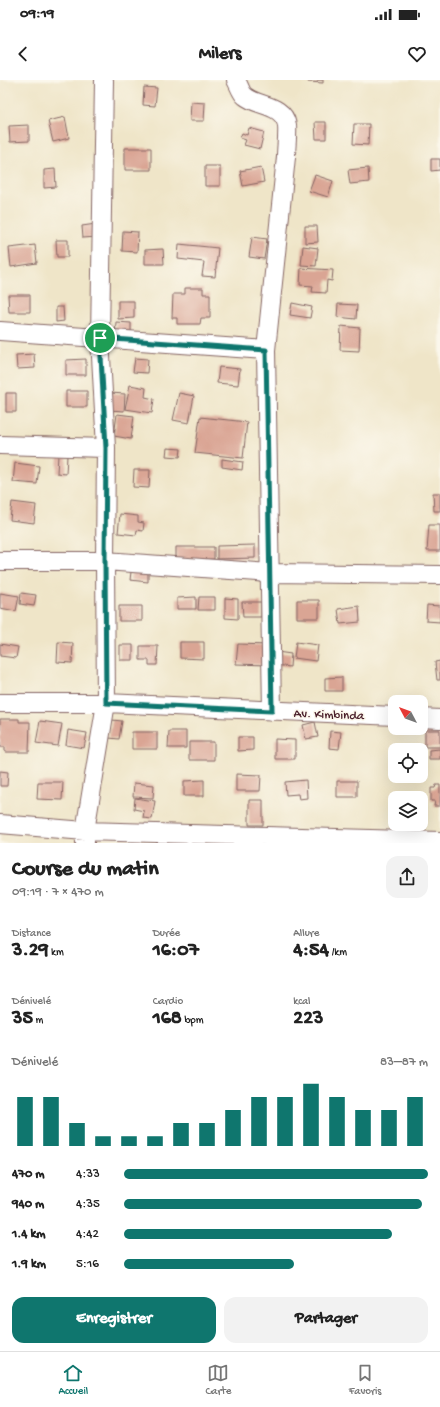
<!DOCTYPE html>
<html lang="fr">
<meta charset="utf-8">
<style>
body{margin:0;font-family:"Gochi Hand",sans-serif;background:#f2f2f2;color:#222;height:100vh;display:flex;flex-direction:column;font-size:15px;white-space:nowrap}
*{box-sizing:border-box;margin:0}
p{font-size:13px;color:#767676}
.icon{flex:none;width:22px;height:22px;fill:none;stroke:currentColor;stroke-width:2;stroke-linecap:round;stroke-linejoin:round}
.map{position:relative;height:763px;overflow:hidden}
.side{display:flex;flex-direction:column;background:#fff;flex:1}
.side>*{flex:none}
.needle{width:26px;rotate:311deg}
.tools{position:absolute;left:388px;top:615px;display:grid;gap:8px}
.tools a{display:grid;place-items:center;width:40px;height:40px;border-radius:8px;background:#fff;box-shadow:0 4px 16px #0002;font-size:20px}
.pin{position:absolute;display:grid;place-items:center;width:34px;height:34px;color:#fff;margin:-17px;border:2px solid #fff;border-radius:50%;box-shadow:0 1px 4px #0007}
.round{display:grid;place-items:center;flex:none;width:42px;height:42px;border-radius:12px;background:#f2f2f2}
.headline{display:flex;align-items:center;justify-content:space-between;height:68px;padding:0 12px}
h1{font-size:22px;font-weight:700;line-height:30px}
.figures{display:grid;grid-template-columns:repeat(3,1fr);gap:6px;height:68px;padding:4px 12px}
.figures div{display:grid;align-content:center}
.figures b{font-size:20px;font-weight:700}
.figures small{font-size:11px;font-weight:400}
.figures p{font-size:11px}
.chart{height:112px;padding:8px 12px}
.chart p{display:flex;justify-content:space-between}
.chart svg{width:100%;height:72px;margin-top:4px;stroke:#0f766e;stroke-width:6}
.primary-button{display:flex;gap:8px;margin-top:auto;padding:8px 12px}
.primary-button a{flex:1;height:46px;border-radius:12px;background:#0f766e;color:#fff;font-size:16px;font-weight:700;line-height:46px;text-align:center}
.primary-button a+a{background:#f2f2f2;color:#222}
ul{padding:0 12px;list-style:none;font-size:13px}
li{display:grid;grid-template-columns:64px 48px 1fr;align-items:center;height:30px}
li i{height:10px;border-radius:5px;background:#0f766e}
.status{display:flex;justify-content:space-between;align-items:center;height:28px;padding:0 20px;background:#fff;direction:ltr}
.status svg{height:11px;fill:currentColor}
header{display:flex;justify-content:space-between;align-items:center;height:52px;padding:0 12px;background:#fff;font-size:18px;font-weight:700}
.dock{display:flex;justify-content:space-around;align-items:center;height:56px;border-top:1px solid #e0e0e0;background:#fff;font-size:11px;color:#767676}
.dock a{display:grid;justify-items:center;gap:2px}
.dock .on{color:#0f766e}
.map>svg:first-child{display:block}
</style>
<div class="status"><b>09:19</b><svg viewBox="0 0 49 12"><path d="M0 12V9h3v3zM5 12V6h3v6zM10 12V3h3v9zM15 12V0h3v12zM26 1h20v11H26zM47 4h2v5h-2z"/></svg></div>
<header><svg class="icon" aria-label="back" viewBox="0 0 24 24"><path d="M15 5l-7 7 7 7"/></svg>Milers<svg class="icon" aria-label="heart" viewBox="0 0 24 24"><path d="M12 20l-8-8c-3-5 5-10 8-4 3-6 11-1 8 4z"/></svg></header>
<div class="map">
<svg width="440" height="763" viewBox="0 0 440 763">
<rect width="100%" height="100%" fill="#fbf7ec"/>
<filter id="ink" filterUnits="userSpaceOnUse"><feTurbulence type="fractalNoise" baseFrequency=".025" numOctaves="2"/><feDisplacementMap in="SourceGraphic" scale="8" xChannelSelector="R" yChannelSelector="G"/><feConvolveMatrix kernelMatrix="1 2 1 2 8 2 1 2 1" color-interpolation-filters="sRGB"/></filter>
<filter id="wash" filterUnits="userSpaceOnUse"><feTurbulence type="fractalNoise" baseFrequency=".012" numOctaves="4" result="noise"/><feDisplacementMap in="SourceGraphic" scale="16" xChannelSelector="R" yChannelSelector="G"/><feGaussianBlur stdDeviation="0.9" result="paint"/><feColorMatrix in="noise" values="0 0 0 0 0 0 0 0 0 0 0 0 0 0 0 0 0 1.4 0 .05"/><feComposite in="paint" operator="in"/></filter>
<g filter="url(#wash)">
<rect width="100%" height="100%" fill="#efe5c8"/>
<g id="blocks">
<path fill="#daa594" d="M308,0H323V3L308,2Z
M144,7L157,8L155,26L143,25Z
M191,22L205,23L204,41H190Z
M65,37L69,58L53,62L48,41Z
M315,42H326V59H316Z
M354,44H369L368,65L353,64Z
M29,45V61L10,62L9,46Z
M249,48L264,52L260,69L244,65L246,60L240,58L242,53L247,55Z
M125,68H151V90H125Z
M431,79H440V90L431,91Z
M205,86H220V106H205Z
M261,87L264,102L243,106L240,91Z
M368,88L369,102L350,104L348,90Z
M55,89L56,107L44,108V90Z
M315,95L333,101L328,117L309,111Z
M96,144L97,157L83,158L82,146Z
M305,146H317L318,162L305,163Z
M123,151L138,152L137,172L122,171Z
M252,157L267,159L264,179L249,177Z
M56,160H68V177H57Z
M179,164L218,168L215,197L202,196L204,182L178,179Z
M35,165L37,183L11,187L9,168Z
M303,166L318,168L316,186L301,185Z
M163,169L164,184H145V170Z
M301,188L333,190L332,201L327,200L326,213L312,212L313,206L300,205Z
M185,208H203V214H210V238H201L200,244H177V238H172L173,214H185Z
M8,215H30V232H9Z
M118,221H134V238L118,239Z
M292,223L312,227L310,238L290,235Z
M338,224L357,225L356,239L337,237Z
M56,227H63L64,241L56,242Z
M116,242L131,243V254H115Z
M341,246L360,248L359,271L340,270Z
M34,274L35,288L17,289L16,275Z
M135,278L148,279L147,293L133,292Z
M86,279V295H66V280Z
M219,287L240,289L238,305L217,303Z
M130,305L146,308L145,317L154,319L152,333L125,329Z
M66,311H87V327H66Z
M6,313H16V332H6Z
M110,313L125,314L124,331L109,330Z
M179,313L194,316L189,343L173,340Z
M117,334L134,336L131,359L114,356Z
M200,337L247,342L243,378L195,373Z
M167,368L181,369L180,377L166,376Z
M58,375L67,376L66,394L57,393Z
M222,379L243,382L242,390L222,387Z
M15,383L39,386L37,404L13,402Z
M134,390H150L149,408L133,407Z
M433,413H440V431H434Z
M12,422L36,425L34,443L10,440Z
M120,434L138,436V442L144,443L143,451L137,450L136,455L118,453Z
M429,445H440V471H427Z
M255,465V478L217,479V466Z
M176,467H214V479L176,480Z
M131,492L148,493V502L130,500Z
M0,513L19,516L16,531L0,528Z
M21,513L36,515L34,526L20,524Z
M196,517V529H177V518Z
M199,517H215V530H198Z
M225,518L238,519V539L225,538Z
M297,520H319V538H297Z
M242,522H261V537H243Z
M427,525L440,526V542L426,541Z
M119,526H142V541H119Z
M359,526L360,542L340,544L338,529Z
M58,562L73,563L72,583L57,582Z
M180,562H204V579L180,578Z
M296,562L318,565L316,581L294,578Z
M0,564L18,567L16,578L0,576Z
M238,564L268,565L267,585L236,584Z
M120,565H133V580H120Z
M140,566H158L157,585H149V580H140Z
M277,572L291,574L290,587L276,585Z
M440,581V600H437L435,582Z
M342,597V611H325V598Z
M0,639H19V642H30L29,672H5V667H0Z
M112,640L122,641L119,659L109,658Z
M40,641L62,644L58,666L36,663Z
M315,642L318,657L306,659L303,645Z
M68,650L87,653L84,668L66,665Z
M425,650H440V667H425Z
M169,651H186V668H168Z
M330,651L341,652L339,669L329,668Z
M132,652H157V669H132Z
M238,657H253V670L238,671Z
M275,659L295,660V679H275Z
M189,662H214V680H189Z
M440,669V679H429V670Z
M0,691L8,692L7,706H0Z
M236,694L261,695L260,711H236Z
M204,700V716H184V701Z
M306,700L307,718L299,719L298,714L286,715L285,702Z
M337,701H357V717H337Z
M38,702H63L62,720L37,719Z
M134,703L154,705L153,718L133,717Z
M436,705H440V726H434L435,721H431V708H435Z
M135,718L155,721L152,739L143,738L144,731L134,729Z
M249,720H263V745H249Z"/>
</g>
</g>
<g filter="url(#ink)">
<use href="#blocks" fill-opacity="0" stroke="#846462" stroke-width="1"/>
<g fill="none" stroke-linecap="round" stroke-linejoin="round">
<defs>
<path id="street" d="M236,0C239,5 241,13 245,16C258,27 283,24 287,45C288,55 286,67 286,77L266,270L272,631
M0,251L266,270
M0,365L106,368
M0,481H105L270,493L440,495
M0,623H106L395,636
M421,638L440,639
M0,744L85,751L440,761
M85,763V751L106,623L105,481L106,368L100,258L104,0"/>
</defs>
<use href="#street" stroke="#846462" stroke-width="20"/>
<use href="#street" stroke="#fff" stroke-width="18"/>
</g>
</g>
<g fill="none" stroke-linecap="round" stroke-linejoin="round" filter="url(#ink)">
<defs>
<path id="route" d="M100,258L266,270L272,631L106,623L105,481L106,368Z"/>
</defs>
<use href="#route" stroke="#fff" stroke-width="8"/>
<use href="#route" stroke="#0f766e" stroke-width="5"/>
</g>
<g text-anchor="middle" stroke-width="3" stroke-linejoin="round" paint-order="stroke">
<g font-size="13" fill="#4a1f2b" stroke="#fbf7ec">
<text transform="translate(329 633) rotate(2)" y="5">Av. Kimbinda</text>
</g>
</g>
</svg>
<div class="tools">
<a><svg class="needle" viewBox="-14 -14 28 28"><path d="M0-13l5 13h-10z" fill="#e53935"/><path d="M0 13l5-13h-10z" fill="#767676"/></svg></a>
<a><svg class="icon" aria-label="locate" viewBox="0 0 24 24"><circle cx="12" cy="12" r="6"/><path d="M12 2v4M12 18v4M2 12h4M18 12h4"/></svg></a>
<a><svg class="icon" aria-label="layers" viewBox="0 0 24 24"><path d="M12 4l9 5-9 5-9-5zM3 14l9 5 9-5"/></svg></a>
</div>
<div class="pin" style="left:100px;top:258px;background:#1e9e55"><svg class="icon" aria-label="arrive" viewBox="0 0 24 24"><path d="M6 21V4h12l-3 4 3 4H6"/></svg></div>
</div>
<section class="side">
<div class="headline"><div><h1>Course du matin</h1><p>09:19 · 7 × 470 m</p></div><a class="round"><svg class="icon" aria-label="share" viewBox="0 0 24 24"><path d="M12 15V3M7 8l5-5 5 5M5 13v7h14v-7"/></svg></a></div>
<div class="figures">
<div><p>Distance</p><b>3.29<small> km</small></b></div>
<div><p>Durée</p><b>16:07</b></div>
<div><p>Allure</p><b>4:54<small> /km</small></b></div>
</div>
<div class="figures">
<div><p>Dénivelé</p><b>35<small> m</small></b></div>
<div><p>Cardio</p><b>168<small> bpm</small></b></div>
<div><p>kcal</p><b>223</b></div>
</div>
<div class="chart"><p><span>Dénivelé</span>83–87 m</p>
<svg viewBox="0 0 160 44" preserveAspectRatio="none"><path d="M5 44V14M15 44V14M25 44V30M35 44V38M45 44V38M55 44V38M65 44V30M75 44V30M85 44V22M95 44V14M105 44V14M115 44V6M125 44V14M135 44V22M145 44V22M155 44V14"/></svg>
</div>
<ul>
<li><b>470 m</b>4:33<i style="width:100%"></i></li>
<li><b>940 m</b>4:35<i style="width:98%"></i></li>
<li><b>1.4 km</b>4:42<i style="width:88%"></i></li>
<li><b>1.9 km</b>5:16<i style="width:56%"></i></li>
</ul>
<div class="primary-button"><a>Enregistrer</a><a>Partager</a></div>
</section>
<nav class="dock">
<a class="on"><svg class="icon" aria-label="home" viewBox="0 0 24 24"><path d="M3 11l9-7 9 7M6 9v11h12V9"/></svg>Accueil</a>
<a><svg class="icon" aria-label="map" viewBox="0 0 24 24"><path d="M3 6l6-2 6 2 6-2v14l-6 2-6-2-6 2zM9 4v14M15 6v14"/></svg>Carte</a>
<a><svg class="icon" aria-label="saved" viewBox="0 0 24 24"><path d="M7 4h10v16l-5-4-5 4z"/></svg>Favoris</a>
</nav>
